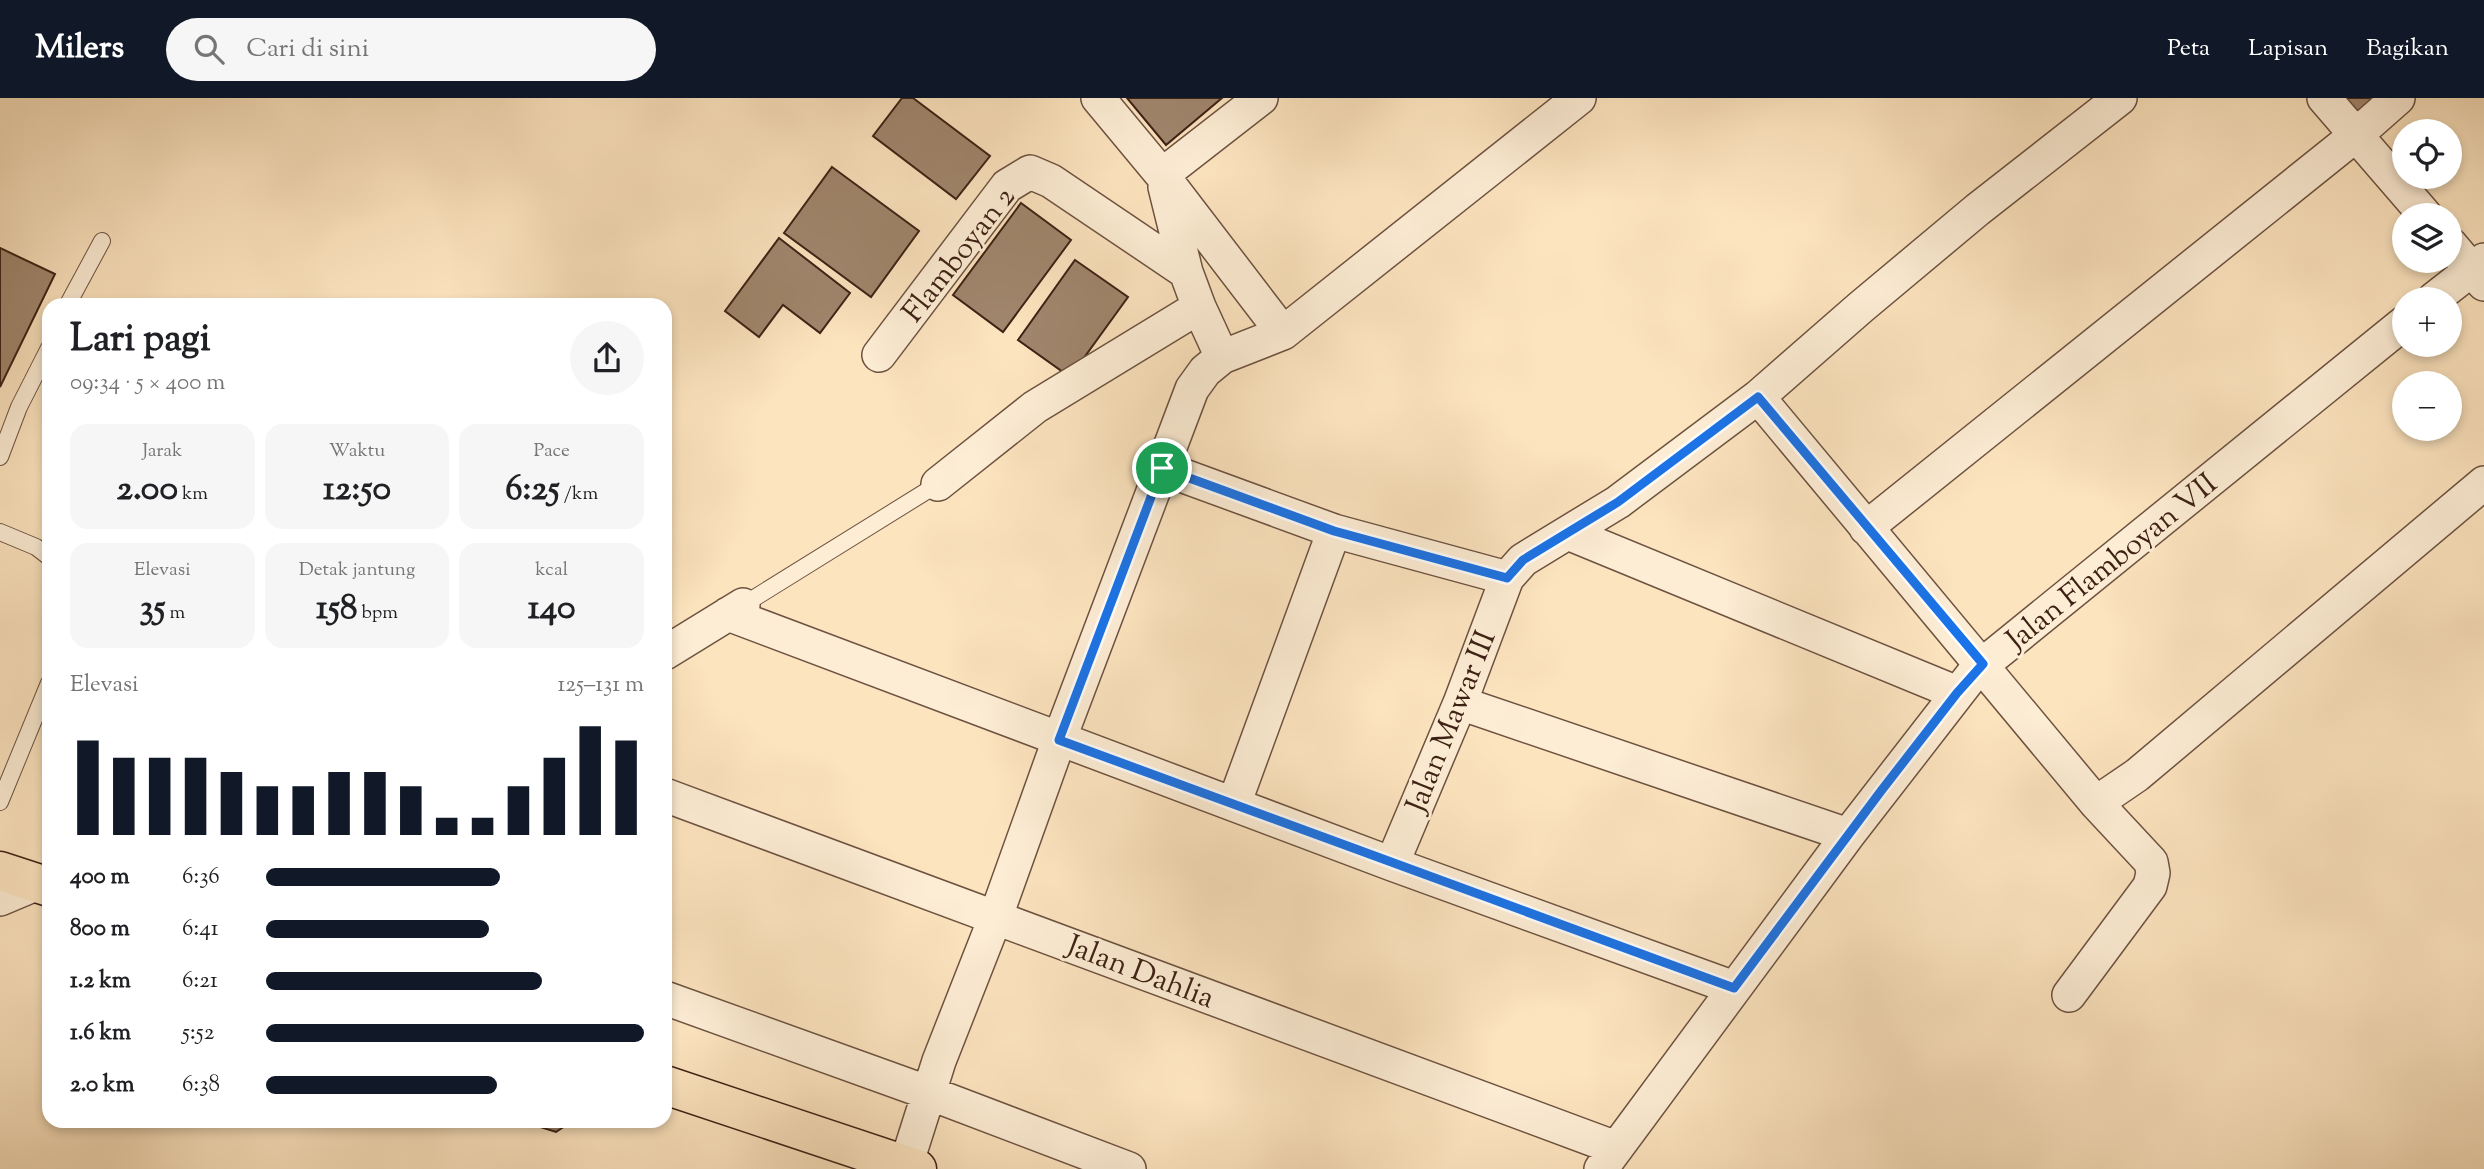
<!DOCTYPE html>
<html lang="id">
<meta charset="utf-8">
<style>
body{margin:0;font-family:"Sorts Mill Goudy",serif;background:#f6f6f6;color:#202124;height:100vh;display:flex;flex-direction:column;font-size:26px;white-space:nowrap}
*{box-sizing:border-box;margin:0}
p{font-size:23px;color:#757577}
.icon{flex:none;width:38px;height:38px;fill:none;stroke:currentColor;stroke-width:2;stroke-linecap:round;stroke-linejoin:round}
.map{position:relative;flex:1;overflow:hidden}
.sheet{position:absolute;left:42px;top:200px;width:630px;height:830px;display:flex;flex-direction:column;background:#fff;border-radius:21px;box-shadow:0 4px 10px #0003}
.sheet>*{flex:none}
.buttons{position:absolute;left:2392px;top:21px;display:grid;gap:14px}
.buttons a{display:grid;place-items:center;width:70px;height:70px;border-radius:50%;background:#fff;box-shadow:0 4px 10px #0003;font-size:35px}
.pin{position:absolute;display:grid;place-items:center;width:60px;height:60px;color:#fff;margin:-30px;border:4px solid #fff;border-radius:50%;box-shadow:0 2px 7px #0007}
.round{display:grid;place-items:center;flex:none;width:74px;height:74px;border-radius:37px;background:#f6f6f6}
.summary{display:flex;align-items:center;justify-content:space-between;height:119px;padding:0 28px}
h1{font-size:38px;font-weight:700;line-height:52px}
.stats{display:grid;grid-template-columns:repeat(3,1fr);gap:10px;height:119px;padding:7px 28px}
.stats div{display:grid;align-content:center;border-radius:18px;background:#f6f6f6;text-align:center}
.stats b{font-size:35px;font-weight:700}
.stats small{font-size:19px;font-weight:400}
.stats p{font-size:19px}
.chart{height:196px;padding:14px 28px}
.chart p{display:flex;justify-content:space-between}
.chart svg{width:100%;height:126px;margin-top:7px;stroke:#111827;stroke-width:6}
ul{padding:0 28px;list-style:none;font-size:23px}
li{display:grid;grid-template-columns:112px 84px 1fr;align-items:center;height:52px}
li i{height:18px;border-radius:9px;background:#111827}
header{display:flex;align-items:center;gap:42px;box-sizing:border-box;height:98px;padding:0 35px;background:#111827;color:#fff}
header strong{font-size:33px}
nav{display:flex;gap:38px;margin-inline-start:auto;font-size:24px}
.search{width:490px;height:63px;background:#f6f6f6;display:flex;align-items:center;gap:18px;box-sizing:border-box;padding:0 24px;border-radius:38px;color:#757577;font-size:26px}
.map>svg:first-child{display:block}
</style>
<header>
<strong>Milers</strong>
<div class="search"><svg class="icon" aria-label="search" viewBox="0 0 24 24"><circle cx="10" cy="10" r="6"/><path d="M15 15l6 6"/></svg>Cari di sini</div>
<nav><a>Peta</a><a>Lapisan</a><a>Bagikan</a></nav>
</header>
<div class="map">
<svg width="2484" height="1071" viewBox="0 0 2484 1071">
<rect width="100%" height="100%" fill="#fce4bf"/>
<filter id="stains"><feTurbulence type="fractalNoise" baseFrequency=".00286" numOctaves="4"/><feColorMatrix values="0 0 0 0 .2 0 0 0 0 .09 0 0 0 0 .02 0 0 0 .5 -.17"/></filter>
<radialGradient id="worn" r=".72"><stop offset=".6" stop-color="#630" stop-opacity="0"/><stop offset="1" stop-color="#630" stop-opacity=".3"/></radialGradient>
<path fill="#a0866d" stroke="#3d2115" stroke-width="2" d="M902,0H913L990,58L956,101L873,38Z
M1127,0H1222L1166,47Z
M2335,0H2387L2359,26Z
M832,69L919,133L871,199L784,135Z
M1021,105L1071,142L1003,234L953,197Z
M779,140L850,195L820,235L783,207L759,239L725,213Z
M0,150L55,176L0,289Z
M1075,162L1128,199L1070,279L1018,242Z
M518,1022H574L556,1034Z"/>
<g fill="none" stroke-linecap="round" stroke-linejoin="round">
<defs>
<path id="lane" d="M68,206L102,143
M0,359L19,309L49,250
M0,434L36,449L49,459
M743,507L938,386
M0,704L49,585"/>
<path id="street" d="M1098,0L1162,77L1283,235
M2324,0L2425,117
M1162,77L1261,0
M1165,89L1186,174L1199,209L1222,259
M2450,146L2484,186
M2434,201L2484,162
M879,257L1007,88L1030,74L1051,83L1186,174
M1758,299L2096,705L2151,764L2153,775L2150,788L2069,897
M1162,370L1334,433L1507,480
M938,386L1035,309L1199,209
M1866,430L2356,37L2398,0
M1568,435L1957,595
M728,516L1392,766L1734,890
M665,555L743,507
M1460,605L1848,737
M665,697L1616,1050
M2096,705L2137,677L2484,385
M1234,706L1334,433
M1392,766L1460,605L1507,480L1523,462L1618,404L1758,299L1861,209L1977,112L2120,0
M0,801L38,785
M665,900L929,995L1129,1071
M906,1067L939,963L996,818L1059,642L1192,291L1205,273L1222,259L1283,235L1579,0
M1601,1071L1848,737L1976,572L2404,225"/>
<path id="primary" d="M0,773L49,789
M665,987L917,1071"/>
</defs>
<use href="#lane" stroke="#6d5240" stroke-width="18"/>
<use href="#street" stroke="#6d5240" stroke-width="36"/>
<use href="#primary" stroke="#3d2115" stroke-width="41"/>
<use href="#lane" stroke="#fdedd5" stroke-width="16"/>
<use href="#street" stroke="#fdedd5" stroke-width="33"/>
<use href="#primary" stroke="#fce4bf" stroke-width="38"/>
</g>
<g fill="none" stroke-linecap="round" stroke-linejoin="round">
<defs>
<path id="route" d="M1758,299L1983,566L1957,595L1881,693L1734,890L1059,642L1162,370L1334,433L1507,480L1523,462L1618,404Z"/>
</defs>
<use href="#route" stroke="#fff" stroke-width="14"/>
<use href="#route" stroke="#1a73e8" stroke-width="9"/>
</g>
<g text-anchor="middle" stroke-width="6" stroke-linejoin="round" paint-order="stroke">
<g font-size="30" fill="#3d2115" stroke="#fdedd5">
<text transform="translate(958 156) rotate(-52)" y="10">Flamboyan 2</text>
<text transform="translate(2111 463) rotate(-39)" y="10">Jalan Flamboyan VII</text>
<text transform="translate(1450 623) rotate(-68)" y="10">Jalan Mawar III</text>
<text transform="translate(1141 873) rotate(21)" y="10">Jalan Dahlia</text>
</g>
</g>
<rect width="100%" height="100%" filter="url(#stains)"/>
<rect width="100%" height="100%" fill="url(#worn)"/>
</svg>
<div class="buttons">
<a><svg class="icon" aria-label="locate" viewBox="0 0 24 24"><circle cx="12" cy="12" r="6"/><path d="M12 2v4M12 18v4M2 12h4M18 12h4"/></svg></a>
<a><svg class="icon" aria-label="layers" viewBox="0 0 24 24"><path d="M12 4l9 5-9 5-9-5zM3 14l9 5 9-5"/></svg></a>
<a>+</a>
<a>−</a>
</div>
<div class="pin" style="left:1162px;top:370px;background:#1e9e55"><svg class="icon" aria-label="arrive" viewBox="0 0 24 24"><path d="M6 21V4h12l-3 4 3 4H6"/></svg></div>
<section class="sheet">
<div class="summary"><div><h1>Lari pagi</h1><p>09:34 · 5 × 400 m</p></div><a class="round"><svg class="icon" aria-label="share" viewBox="0 0 24 24"><path d="M12 15V3M7 8l5-5 5 5M5 13v7h14v-7"/></svg></a></div>
<div class="stats">
<div><p>Jarak</p><b>2.00<small> km</small></b></div>
<div><p>Waktu</p><b>12:50</b></div>
<div><p>Pace</p><b>6:25<small> /km</small></b></div>
</div>
<div class="stats">
<div><p>Elevasi</p><b>35<small> m</small></b></div>
<div><p>Detak jantung</p><b>158<small> bpm</small></b></div>
<div><p>kcal</p><b>140</b></div>
</div>
<div class="chart"><p><span>Elevasi</span>125–131 m</p>
<svg viewBox="0 0 160 44" preserveAspectRatio="none"><path d="M5 44V11M15 44V17M25 44V17M35 44V17M45 44V22M55 44V27M65 44V27M75 44V22M85 44V22M95 44V27M105 44V38M115 44V38M125 44V27M135 44V17M145 44V6M155 44V11"/></svg>
</div>
<ul>
<li><b>400 m</b>6:36<i style="width:62%"></i></li>
<li><b>800 m</b>6:41<i style="width:59%"></i></li>
<li><b>1.2 km</b>6:21<i style="width:73%"></i></li>
<li><b>1.6 km</b>5:52<i style="width:100%"></i></li>
<li><b>2.0 km</b>6:38<i style="width:61%"></i></li>
</ul>
</section>
</div>
